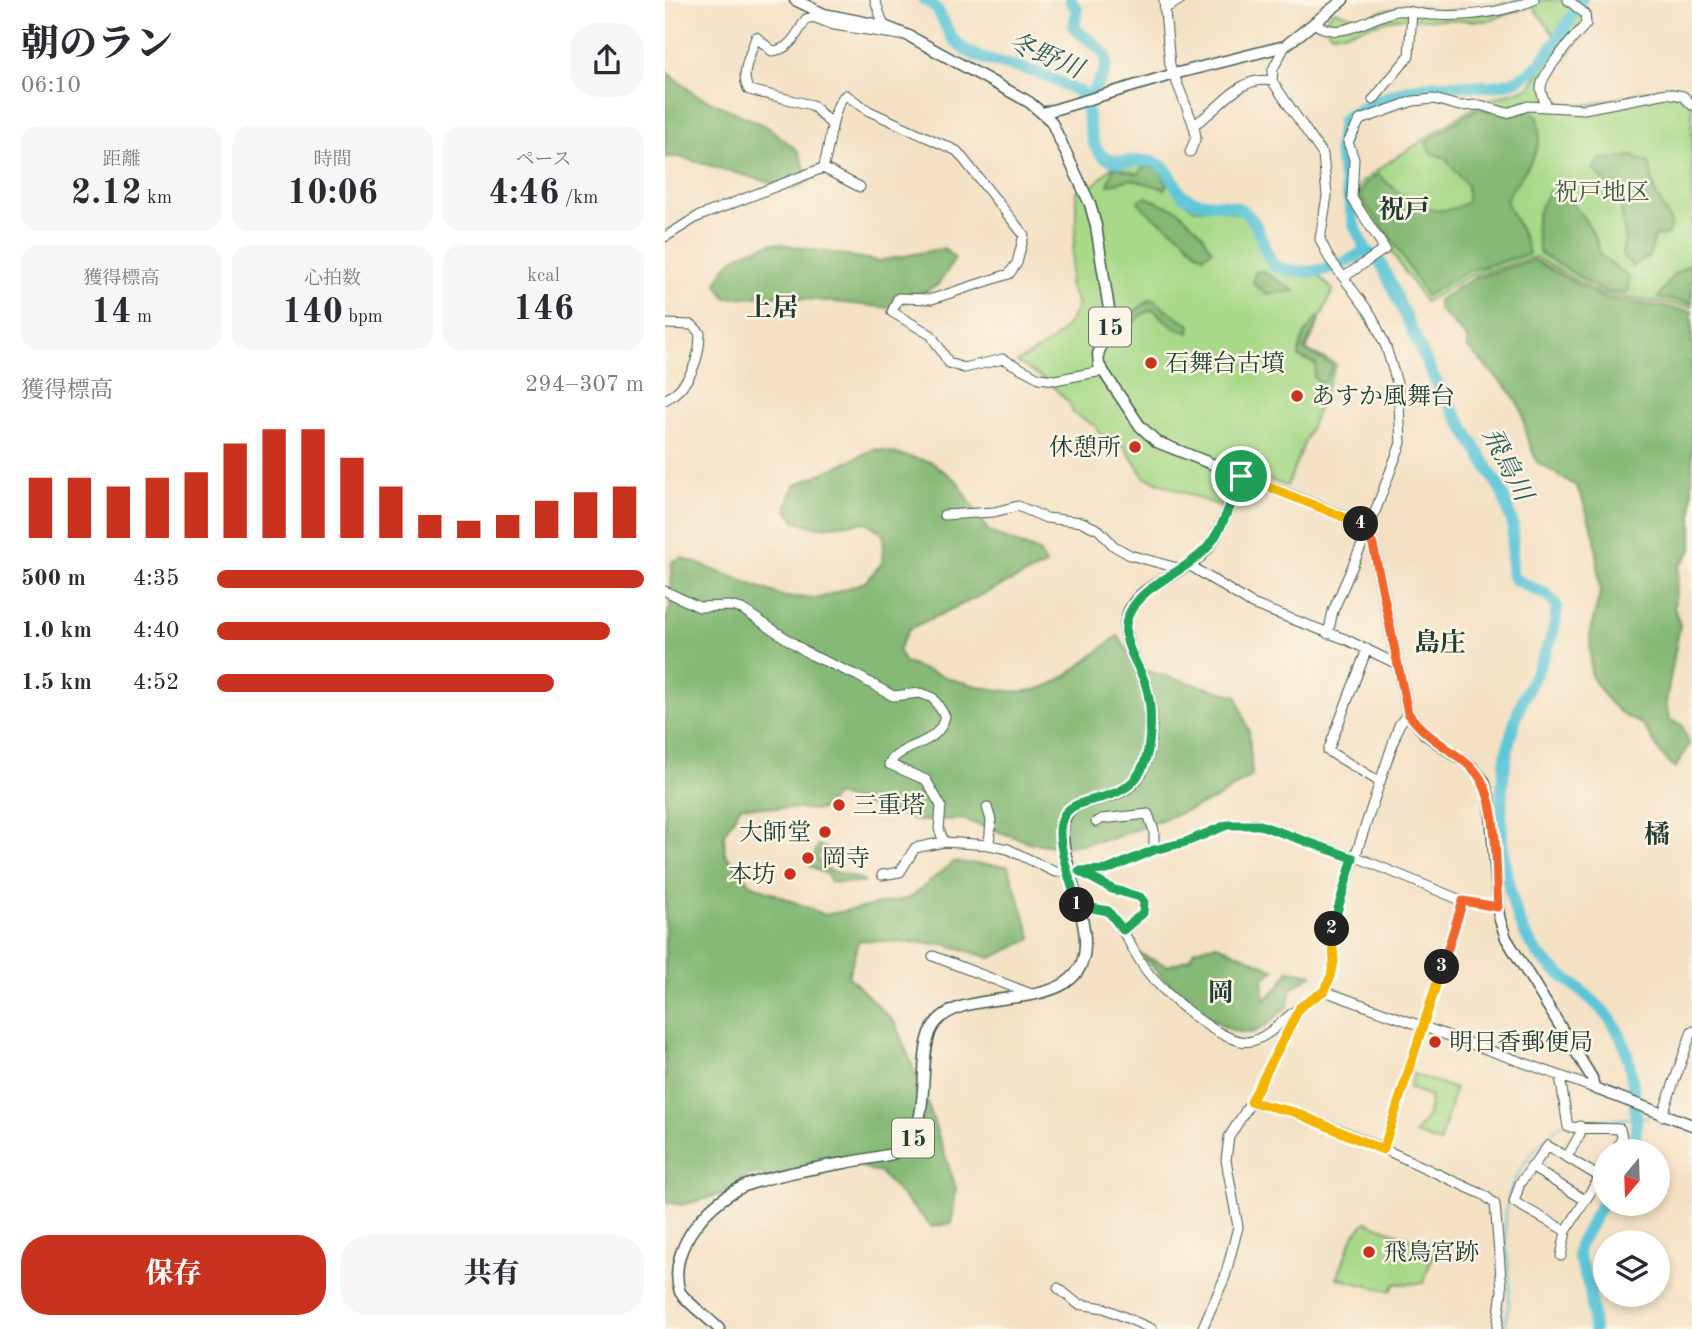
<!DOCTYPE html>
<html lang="ja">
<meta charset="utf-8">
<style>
body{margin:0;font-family:"Old Standard TT","Noto Serif JP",serif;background:#f7f7f7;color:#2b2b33;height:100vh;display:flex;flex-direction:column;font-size:26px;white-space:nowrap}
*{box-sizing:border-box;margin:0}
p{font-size:23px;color:#7c7c81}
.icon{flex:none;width:38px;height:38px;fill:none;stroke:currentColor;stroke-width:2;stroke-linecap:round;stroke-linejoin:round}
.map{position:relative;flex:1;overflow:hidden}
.panel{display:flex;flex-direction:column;background:#fff;width:665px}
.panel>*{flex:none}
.needle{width:46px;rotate:199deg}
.fabs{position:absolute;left:928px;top:1139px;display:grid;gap:14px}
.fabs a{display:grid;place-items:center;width:77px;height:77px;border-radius:50%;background:#fff;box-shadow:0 4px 10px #0003;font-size:35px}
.pin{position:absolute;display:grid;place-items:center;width:60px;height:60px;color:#fff;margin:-30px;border:4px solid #fff;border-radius:50%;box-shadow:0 2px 7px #0007}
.km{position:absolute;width:35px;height:35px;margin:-18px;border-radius:50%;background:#222;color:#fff;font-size:19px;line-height:35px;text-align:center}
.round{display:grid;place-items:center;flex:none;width:74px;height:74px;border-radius:28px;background:#f7f7f7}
.head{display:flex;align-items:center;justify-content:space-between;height:119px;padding:0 21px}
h1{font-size:38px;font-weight:800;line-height:52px}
.figures{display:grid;grid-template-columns:repeat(3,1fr);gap:10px;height:119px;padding:7px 21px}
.figures div{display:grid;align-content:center;border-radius:18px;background:#f7f7f7;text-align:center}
.figures b{font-size:35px;font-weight:800}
.figures small{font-size:19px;font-weight:400}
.figures p{font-size:19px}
.chart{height:196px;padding:14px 21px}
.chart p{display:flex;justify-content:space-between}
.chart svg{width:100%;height:126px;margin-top:7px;stroke:#c8321e;stroke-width:6}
.primary-button{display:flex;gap:14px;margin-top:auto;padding:14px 21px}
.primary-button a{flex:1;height:80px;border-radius:28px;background:#c8321e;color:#fff;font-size:28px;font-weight:800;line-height:80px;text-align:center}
.primary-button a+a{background:#f7f7f7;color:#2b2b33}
ul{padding:0 21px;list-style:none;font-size:23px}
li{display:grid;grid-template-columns:112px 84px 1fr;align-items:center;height:52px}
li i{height:18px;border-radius:9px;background:#c8321e}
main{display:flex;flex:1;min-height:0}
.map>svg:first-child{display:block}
</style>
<main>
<section class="panel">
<div class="head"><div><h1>朝のラン</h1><p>06:10</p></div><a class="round"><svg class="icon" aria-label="share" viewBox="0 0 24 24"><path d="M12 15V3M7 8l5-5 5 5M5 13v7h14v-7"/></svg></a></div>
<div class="figures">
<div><p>距離</p><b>2.12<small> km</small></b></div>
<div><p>時間</p><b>10:06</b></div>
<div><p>ペース</p><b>4:46<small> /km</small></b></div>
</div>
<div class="figures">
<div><p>獲得標高</p><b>14<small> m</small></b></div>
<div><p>心拍数</p><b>140<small> bpm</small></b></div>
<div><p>kcal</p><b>146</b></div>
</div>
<div class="chart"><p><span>獲得標高</span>294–307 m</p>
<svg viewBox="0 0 160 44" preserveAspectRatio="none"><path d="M5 44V23M15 44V23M25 44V26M35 44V23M45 44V21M55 44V11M65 44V6M75 44V6M85 44V16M95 44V26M105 44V36M115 44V38M125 44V36M135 44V31M145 44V28M155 44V26"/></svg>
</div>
<ul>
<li><b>500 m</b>4:35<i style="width:100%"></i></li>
<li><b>1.0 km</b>4:40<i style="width:92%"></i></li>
<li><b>1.5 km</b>4:52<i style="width:79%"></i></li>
</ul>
<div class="primary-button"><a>保存</a><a>共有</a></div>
</section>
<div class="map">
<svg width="1027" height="1329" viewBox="0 0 1027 1329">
<rect width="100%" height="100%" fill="#fcf5e5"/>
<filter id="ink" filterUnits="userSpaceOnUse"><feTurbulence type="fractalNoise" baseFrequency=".0143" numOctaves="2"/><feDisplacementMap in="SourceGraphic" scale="14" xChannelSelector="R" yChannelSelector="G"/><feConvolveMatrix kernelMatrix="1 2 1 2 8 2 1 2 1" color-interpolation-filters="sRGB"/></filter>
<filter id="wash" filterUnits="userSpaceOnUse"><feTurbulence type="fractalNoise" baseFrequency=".00686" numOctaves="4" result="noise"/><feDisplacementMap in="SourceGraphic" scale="28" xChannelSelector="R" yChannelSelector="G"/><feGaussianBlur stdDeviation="1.57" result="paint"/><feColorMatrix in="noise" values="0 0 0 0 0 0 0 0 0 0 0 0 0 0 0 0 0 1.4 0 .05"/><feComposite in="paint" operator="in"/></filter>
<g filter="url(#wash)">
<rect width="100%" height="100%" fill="#f4e1c4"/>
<path fill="#a7d988" stroke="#638b5e" stroke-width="2" d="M854,0H908L925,11L926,24L883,80L882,99C925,117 966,87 1007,89C1013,90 1021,95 1027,97V307L938,295L870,257L804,276L760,302L691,198L697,182L718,166L817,102L865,87L894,41L867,6L821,21L731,18L679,33H665L658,22L669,10L696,19L719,10L749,6L770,10L811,11Z
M484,164L497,169L517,200L530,209L551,208L581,216C605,255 593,281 653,275L668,290L641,350L671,364L622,486L575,470L557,507L479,477L459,446L436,435L430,426L408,413L405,404L384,382L352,362C380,347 401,336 413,304L404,285L411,226V191L429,185L449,165Z
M748,1074L790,1089L775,1143L750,1134L763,1116L766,1096L744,1088Z
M701,1222L770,1247L759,1283L729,1284L727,1290H719L672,1278L688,1236Z"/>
<path fill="#85b974" stroke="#527b54" stroke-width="2" d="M0,71L31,95L103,127L133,151L145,180L128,189L14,157H0Z
M813,108L841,116L864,110L872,115C883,153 857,169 841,200C848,218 861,236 864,254L803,271L761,296L724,235L695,198L700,184L713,174C739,198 767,224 802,202V186L780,158L766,153L761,142Z
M968,156L984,163L990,192L1006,223L1003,234L991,236L984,256L967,267L957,254L960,238L955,199L929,169L933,160Z
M479,166L496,170L502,185L500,189L466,179L443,185L449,167L473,174Z
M885,191C909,197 931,231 935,255L964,278L962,294L939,292L875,253C869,226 868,214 885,191Z
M480,197L513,210L536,232L547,250L539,256C527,250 523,241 513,234C498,222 484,217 473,201Z
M109,243L214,261L279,248L290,259L273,285L226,308L133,298L121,290L109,296L61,298L52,284C62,254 81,252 109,243Z
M869,260L938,298L1027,311V550L1014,566L1009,607L1015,625L1001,701L1004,720L1017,725L1024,744L1010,769L997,755L977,724L958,715L944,702L926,676L925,632L935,593L930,538L917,498L911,486L872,462L862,438L857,411L846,392L803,348L802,338L773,309V300L809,278Z
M1027,263V303L993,298L1008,275Z
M597,271L630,291L601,294L588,283L590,272Z
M486,299L525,325L524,333L510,328L488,310C473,312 468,328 453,333C453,318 475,309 486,299Z
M656,315L639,350L668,365L660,382L654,383L649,377L651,364L634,357C633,344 645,322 656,315Z
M210,449L266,462L292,481L324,532L374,552L381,565L244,629L233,650L240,663C278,676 348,705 387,684C410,672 431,652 453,636L474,669L572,696L584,732L587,776L551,799L448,838L398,847L367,843L297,819L253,821L171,795L156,810L76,806L59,834L60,854L86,884L160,915L245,898L288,862L343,866L367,939L326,958L280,944L194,940L183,976L230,1023L261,1099L291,1188L287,1223L267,1227L215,1173L186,1163L128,1175H85L57,1194L17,1205L0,1202V622L6,604L7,561L18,558L120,597L155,598L200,582L217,563L219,535L202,522L154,527L131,522L121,508L129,486Z
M153,845L160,848L152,857L158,868L198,880L199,883L165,882L163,875L145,866Z
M552,944L610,970L598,979L600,1000L615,985L624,970L647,975L626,989L623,1006C613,1014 600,1029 588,1032C556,1041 496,976 475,954L502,966L525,959L529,950Z"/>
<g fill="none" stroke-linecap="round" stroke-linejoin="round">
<path stroke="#5dc6d8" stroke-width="2" d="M906,1122L984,1117
M839,1329C859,1259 814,1211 870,1150C879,1141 886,1131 897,1124"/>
<path stroke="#5dc6d8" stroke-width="12" d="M259,0C280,8 278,33 295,46C316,63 349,64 373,73C389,78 404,87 418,94C425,111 422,136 433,151C448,172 480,152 498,167C512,178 508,195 530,201C547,206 568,201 582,214C596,226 597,250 609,266C643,278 672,270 701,250
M405,0L412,9L409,28C417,36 433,45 439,54C449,70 425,88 422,105
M917,0C903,21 889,49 871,67C839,96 810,83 774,85C743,87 703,102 678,120L674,151L689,225L701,250L716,263L768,376L837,492L848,525L846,571L849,579L882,595L891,605C894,637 870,671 858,700C831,762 830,845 850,909C869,972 906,973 942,1015C961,1037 966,1066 969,1094C971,1116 974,1131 966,1152
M929,1329L925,1290L913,1255L914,1245L940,1198"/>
</g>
</g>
<g filter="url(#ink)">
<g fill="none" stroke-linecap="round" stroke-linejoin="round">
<defs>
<path id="minor" d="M210,0L219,26
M499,0L505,65L529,126L531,137L525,152
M499,9L515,0
M650,24C678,42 703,17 731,11C743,9 756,15 768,15C803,17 836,13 869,0
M620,46L608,69L607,81L658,155L662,196L655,239L664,258L707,316L721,347L733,386L736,443L702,533L668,611L663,634
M708,100L744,56L747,12
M881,105C880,101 876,94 876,89C875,73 910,37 921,24L920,14L903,0
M166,124L147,105L84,90C74,74 86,54 91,37L107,51C126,50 132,33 141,19L148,17L169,25L235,35
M528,125C556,110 572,75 607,81
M158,168L195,187
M0,237L32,217L158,168C165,150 167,102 181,95L204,111L292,151L359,235L352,263L344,274L267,299L233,298L227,312L266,335L284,363L299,368L338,359L374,378L390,380L437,371
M679,277L720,249L687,198L689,159L683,142L695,120L748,101L769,99L794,106L815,105L842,113L863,106L919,109L1002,93L1018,96L1027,105
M0,324L27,325L35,333C35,360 24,387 0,400
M279,515L329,512L353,506L381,518L417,522L434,530L449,546L465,555L516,569
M524,565L587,604L680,639L734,665
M0,591L34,607L65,606L77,609L146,655L193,676L228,696L255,693L268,698L280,716C274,747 237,742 224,764L261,780L276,806L274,829L279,842
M702,649L663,751L715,782
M322,807L326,820L324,845
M431,822L436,819L483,814L489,831V850
M689,856L798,901L833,907
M414,871L447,889L469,894L479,902L478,913L458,930
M217,875L235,872L250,848L279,842L324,845L343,849L390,872L442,870L489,850L521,842L562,825H595L688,857
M412,906L443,911C459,928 467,951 481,970C497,992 559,1048 587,1041C603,1037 618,1020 631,1010
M268,956L369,995
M659,991L929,1088
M895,1076L903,1127L955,1129L957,1137L951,1152
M586,1102C668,1119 743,1162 819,1195L830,1204L837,1290L832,1329
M997,1116L1027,1031
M718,1150L798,901
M902,1157L915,1134V1126
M866,1167L920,1200
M901,1231L849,1202L855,1183L883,1146L935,1177
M896,1256L901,1231L940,1169
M393,1288L413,1304L439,1308L487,1329
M537,1329L560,1277L573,1227L561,1160L564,1137L586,1102L635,1007L659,991L666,977L669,962L666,932L669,920L734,725L743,713"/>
<path id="major" d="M130,0L159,14L219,26L244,36L364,102L386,121L425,204L431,226L446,322L433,354L434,365L475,426L492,442L697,524L708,545L743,713L760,734L807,767L819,781L825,800L834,917L841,938L927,1078L929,1088L1027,1125
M378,113L509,74L620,46L678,0
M401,857C382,776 448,819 475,774C488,751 489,711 481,686C474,664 457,646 461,621C467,583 521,576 542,549C558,528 566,500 576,476
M54,1329C43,1317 24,1305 15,1292C0,1248 48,1196 85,1184C130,1169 181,1164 227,1154C271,1134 251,1072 265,1033C286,976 418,1024 420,946C421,924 411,898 406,877"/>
</defs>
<use href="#minor" stroke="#3f564a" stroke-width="11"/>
<use href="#major" stroke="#3f564a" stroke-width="13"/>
<use href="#minor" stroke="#fff" stroke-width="9"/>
<use href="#major" stroke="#fff" stroke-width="10"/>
<defs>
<path id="major-bridge" d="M401,857L406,877"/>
</defs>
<use href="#major-bridge" stroke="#3f564a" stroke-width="13" stroke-linecap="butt"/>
<use href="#major-bridge" stroke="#fff" stroke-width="10"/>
</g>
</g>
<g fill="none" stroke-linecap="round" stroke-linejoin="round" filter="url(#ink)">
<defs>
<path id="split-1" d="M412,905C407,883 395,855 395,832C396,780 469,821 483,750C486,730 487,705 481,686C474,662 451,639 465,612C480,583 516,574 538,552C557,534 566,500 576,476"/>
<path id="split-2" d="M412,905L443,911L458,930L478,913L479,902L475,897L447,889L414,871L442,870L489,850L521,842L562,825H595L688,858L667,929"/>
<path id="split-3" d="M667,929L669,962L666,976L659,991L635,1007L586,1102L629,1112L718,1150L777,967"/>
<path id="split-4" d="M696,524L708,545L743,713C763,741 787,748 809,770C835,797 830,869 833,907L798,901L777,967"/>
<path id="split-5" d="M576,476L696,524"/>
</defs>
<use href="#split-1" stroke="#fff" stroke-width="14"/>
<use href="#split-2" stroke="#fff" stroke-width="14"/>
<use href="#split-3" stroke="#fff" stroke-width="14"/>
<use href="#split-4" stroke="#fff" stroke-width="14"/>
<use href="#split-5" stroke="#fff" stroke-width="14"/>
<use href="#split-1" stroke="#22a559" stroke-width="9"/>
<use href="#split-2" stroke="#22a559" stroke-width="9"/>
<use href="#split-3" stroke="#f5b400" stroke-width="9"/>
<use href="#split-4" stroke="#f0652b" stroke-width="9"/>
<use href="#split-5" stroke="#f5b400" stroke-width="9"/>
</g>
<g fill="#c8321e" stroke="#fcf5e5" stroke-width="2.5">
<circle cx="486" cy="363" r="7"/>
<circle cx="632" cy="396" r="7"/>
<circle cx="470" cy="447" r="7"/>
<circle cx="174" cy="805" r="7"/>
<circle cx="160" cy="832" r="7"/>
<circle cx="143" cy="858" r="7"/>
<circle cx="125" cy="874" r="7"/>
<circle cx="770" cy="1042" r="7"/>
<circle cx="704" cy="1252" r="7"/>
</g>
<g text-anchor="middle" stroke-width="5" stroke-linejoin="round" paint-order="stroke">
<g fill="#fcf5e5" stroke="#617469" stroke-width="2">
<rect x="424" y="307.5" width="42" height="39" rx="5"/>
<rect x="227" y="1118.5" width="42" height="39" rx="5"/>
</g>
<g font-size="23" font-weight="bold" fill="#1f3d34">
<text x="445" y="335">15</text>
<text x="248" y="1146">15</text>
</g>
<g font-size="24" fill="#3a5c45" stroke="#fcf5e5">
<text x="937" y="200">祝戸地区</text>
</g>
<g font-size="24" fill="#1f3d34" stroke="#fcf5e5" text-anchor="start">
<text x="500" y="371">石舞台古墳</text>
<text x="646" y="404">あすか風舞台</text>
<text x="456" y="455" text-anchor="end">休憩所</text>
<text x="188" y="813">三重塔</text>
<text x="146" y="840" text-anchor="end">大師堂</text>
<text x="157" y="866">岡寺</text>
<text x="111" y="882" text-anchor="end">本坊</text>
<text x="784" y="1050">明日香郵便局</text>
<text x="718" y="1260">飛鳥宮跡</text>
</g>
<g font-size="26" font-style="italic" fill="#2e5f5d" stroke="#fcf5e5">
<text transform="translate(381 55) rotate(23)" y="9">冬野川</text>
<text transform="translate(843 464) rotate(63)" y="9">飛鳥川</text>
</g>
<g font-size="26" font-weight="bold" fill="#1f3d34" stroke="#fcf5e5">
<text x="739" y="218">祝戸</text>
<text x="107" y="316">上居</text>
<text x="775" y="651">島庄</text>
<text x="992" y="843">橘</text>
<text x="556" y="1001">岡</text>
</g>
</g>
</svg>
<div class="fabs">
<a><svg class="needle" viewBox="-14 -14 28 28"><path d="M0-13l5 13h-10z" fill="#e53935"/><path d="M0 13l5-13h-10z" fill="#7c7c81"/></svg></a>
<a><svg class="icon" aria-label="layers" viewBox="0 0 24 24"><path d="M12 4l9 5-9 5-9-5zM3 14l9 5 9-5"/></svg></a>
</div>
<div class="pin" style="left:576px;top:476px;background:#1e9e55"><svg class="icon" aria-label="arrive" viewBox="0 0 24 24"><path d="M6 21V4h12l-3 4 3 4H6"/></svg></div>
<b class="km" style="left:412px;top:905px">1</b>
<b class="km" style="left:667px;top:929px">2</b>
<b class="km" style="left:777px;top:967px">3</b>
<b class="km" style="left:696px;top:524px">4</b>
</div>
</main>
